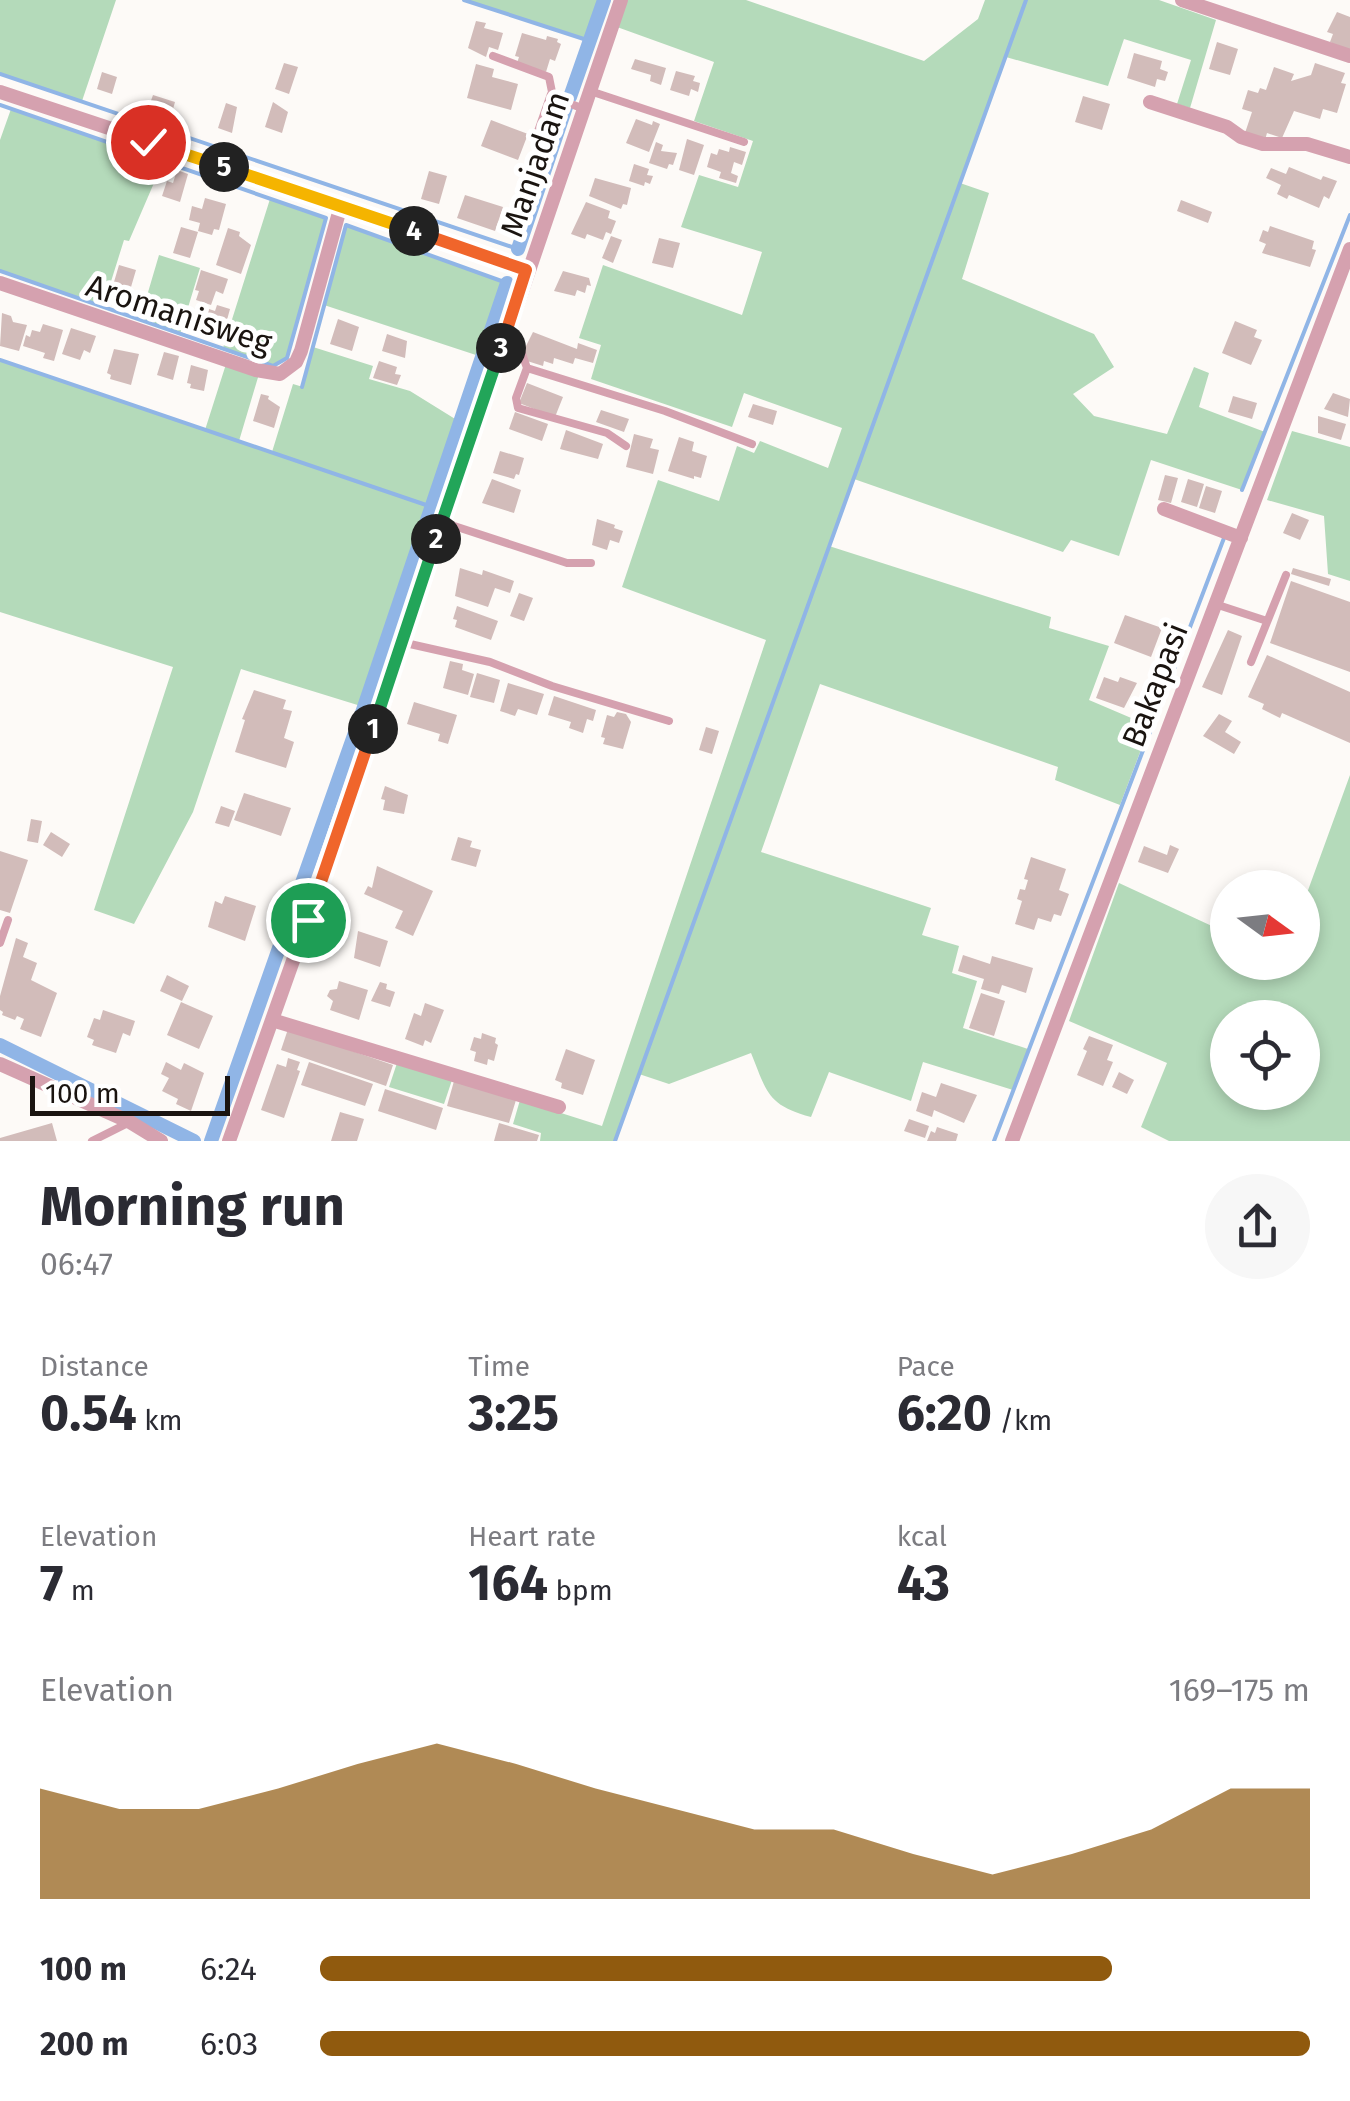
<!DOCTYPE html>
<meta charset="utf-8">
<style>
body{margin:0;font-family:"Fira Sans",sans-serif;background:#f7f7f7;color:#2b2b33;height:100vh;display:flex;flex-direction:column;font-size:38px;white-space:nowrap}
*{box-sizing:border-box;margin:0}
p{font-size:32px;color:#7c7c81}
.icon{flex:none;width:55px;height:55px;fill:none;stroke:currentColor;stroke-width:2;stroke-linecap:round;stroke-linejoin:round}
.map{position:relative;height:1141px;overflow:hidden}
.sheet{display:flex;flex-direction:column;background:#fff;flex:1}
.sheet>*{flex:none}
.needle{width:65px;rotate:105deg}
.fabs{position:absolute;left:1210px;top:870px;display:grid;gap:20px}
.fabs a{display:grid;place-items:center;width:110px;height:110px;border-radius:50%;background:#fff;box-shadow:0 5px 15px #0003;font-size:50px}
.scale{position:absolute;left:30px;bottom:25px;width:200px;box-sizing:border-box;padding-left:10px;border:5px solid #1a1410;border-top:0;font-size:28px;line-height:35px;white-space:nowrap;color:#1a1410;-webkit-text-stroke:8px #fff;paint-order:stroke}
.pin{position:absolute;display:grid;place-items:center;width:85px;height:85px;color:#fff;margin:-42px;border:5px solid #fff;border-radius:50%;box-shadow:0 2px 10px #0007}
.km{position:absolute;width:50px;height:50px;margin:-25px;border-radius:50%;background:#222;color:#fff;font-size:28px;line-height:50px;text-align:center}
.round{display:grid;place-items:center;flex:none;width:105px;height:105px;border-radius:52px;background:#f7f7f7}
.head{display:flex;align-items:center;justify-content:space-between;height:170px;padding:0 40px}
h1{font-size:55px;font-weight:700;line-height:75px}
.figures{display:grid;grid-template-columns:repeat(3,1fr);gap:15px;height:170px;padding:10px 40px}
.figures div{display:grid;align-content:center}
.figures b{font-size:50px;font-weight:700}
.figures small{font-size:28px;font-weight:400}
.figures p{font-size:28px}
.chart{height:280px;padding:20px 40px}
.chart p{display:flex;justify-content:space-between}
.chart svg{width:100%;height:180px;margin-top:10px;fill:#905a0e;opacity:.7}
ul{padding:0 40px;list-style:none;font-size:32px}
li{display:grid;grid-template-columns:160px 120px 1fr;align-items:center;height:75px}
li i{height:25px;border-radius:12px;background:#905a0e}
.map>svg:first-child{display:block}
</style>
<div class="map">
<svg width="1350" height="1141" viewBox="0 0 1350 1141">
<rect width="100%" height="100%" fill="#fdfaf7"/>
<path fill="#b4daba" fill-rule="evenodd" d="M0,0H116L82,101L0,74Z
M464,0H604L590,41Z
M626,0H746L924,61L978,19L985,0H1159L1216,20L1190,108L1177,104L1191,60L1124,39L1108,86L1006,57L960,183L989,193L962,279L1094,334L1114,367L1073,394L1094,416L1167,434L1194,367L1209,373L1199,407L1265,432L1242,490L1151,460L1119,556L1071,540L1063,552L854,479L829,546L1051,617L1049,628L1109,646L1089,700L1150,726L1120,805L1055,780L1058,767L820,684L761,852L931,908L922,935L959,946L952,973L977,981L963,1028L1028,1049L1013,1090L923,1062L911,1101L829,1072L811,1117C767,1105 767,1092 751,1053L669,1084L639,1074L615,1141H540L541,1133L513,1124L520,1100L602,1126L766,640L622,587L658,480L719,501L737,446L754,453L760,441L828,468L842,428L744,393L732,427L591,379L601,345L579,338L603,265L742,315L762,252L681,227L699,175L738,187L753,141L694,121L714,62L617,27Z
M11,109L163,162L129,241L124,240L103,307L0,271V140Z
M270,199L326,218L287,358L273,366L223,348Z
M346,225L507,283L482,357L324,305Z
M159,255L200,268L180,334L145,321L141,316Z
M313,347L373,366L369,379L410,391L460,422L364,707L241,669L193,812L134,924L94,910L173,667L0,612V360L205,430L227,361L259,374L239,441L272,452L293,384L303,387Z
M1292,431L1350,447V581L1328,574L1324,516L1267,500Z
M1350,775V1141H1169L1141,1127L1167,1063L1069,1021L1119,883L1227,933L1228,962H1302L1303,904ZM1228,1018H1302V1092H1228Z
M397,1063L452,1080L444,1104L389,1087Z"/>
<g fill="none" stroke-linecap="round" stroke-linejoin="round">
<path stroke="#90b5e6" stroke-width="4" d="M464,0L590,41
M0,74L518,249
M0,105L326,218L287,358L273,366L0,271
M0,360L432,507
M302,387L346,225L507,283
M1242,490L1350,215
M615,1141L1026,0
M994,1141L1224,538"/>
<path stroke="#90b5e6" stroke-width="14" d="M570,97L604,0
M518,249L566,107
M0,1045L194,1141
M211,1141L364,707L507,283"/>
</g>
<path fill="#d2bcba" d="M1337,12L1350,17V52L1330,42L1333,34L1327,32Z
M476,21L486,23L484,28L503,33L498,50L489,47L486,57L468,48Z
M522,33L546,40L547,36L558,39L557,42L561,44L555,61L550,59L546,72L517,63L519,57L515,56Z
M1217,42L1238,49L1230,75L1209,69Z
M1134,53L1162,61L1160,69L1168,72L1165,81L1157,79L1155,87L1127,78Z
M635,59L666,68L661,85L650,81L651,75L631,69Z
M284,63L298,67L289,94L275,89Z
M1315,63L1345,73L1341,83L1346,84L1337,113L1323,109L1320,119L1294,111L1282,138L1267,133L1265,140L1245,133L1252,112L1242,109L1248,90L1258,93L1260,88L1266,90L1274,67L1294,74L1291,81L1311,75Z
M476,64L494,69L492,77L518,84L511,110L467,98Z
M676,71L695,76L693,81L700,83L698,92L691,89L689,96L670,90Z
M102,72L117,77L112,94L97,89Z
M153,95L175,102L171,116L148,109Z
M1083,96L1110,104L1102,130L1075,122Z
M273,102L288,112L282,133L265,127Z
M226,103L237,107L232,133L218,128Z
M636,119L652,125L653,121L660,124L649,152L626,143Z
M491,120L528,134L518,160L481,146Z
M687,139L704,145L694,175L679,170Z
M656,142L663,145L661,151L677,153L673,165L669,164L667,169L649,163Z
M730,147L746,152L742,165L734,162L731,173L738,176L736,183L719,178L721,172L707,167L711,153L717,155L719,149L729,152Z
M634,164L649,169L647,175L653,176L650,184L645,182L644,186L629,181Z
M1289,167L1321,180L1323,176L1337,181L1329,199L1324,196L1319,208L1289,195L1287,199L1277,194L1281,185L1266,178L1271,168L1286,174Z
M177,170L188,174L180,202L162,196L167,181L173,183Z
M429,171L447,176L439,204L421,199Z
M595,178L631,188L627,205L623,204L621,209L589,196Z
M465,195L503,207L495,231L457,218Z
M205,198L226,204L219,230L214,229L212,235L198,231L200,223L189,220L192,206L202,209Z
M1181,200L1212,212L1208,223L1177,211Z
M586,202L610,211L608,218L616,221L611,234L606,232L603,240L587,234L585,239L571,234Z
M1270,226L1314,241L1312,249L1316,250L1310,267L1262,253L1266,244L1259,241L1263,230L1268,232Z
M181,227L198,232L190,258L173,253Z
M228,228L240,232L239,236L251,245L241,274L216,265Z
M611,236L622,240L613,263L602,258Z
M659,238L680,243L673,268L652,263Z
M119,265L136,270L126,304L109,299Z
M201,270L228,279L223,294L216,291L211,305L196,300L199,291L195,290Z
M563,271L589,278L591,286L587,285L585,293L577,290L575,296L554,291Z
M217,305L230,309L222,338L198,331L200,324L204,325L209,309L215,311Z
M2,313L11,316L13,322L27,325L19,351L0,346Z
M338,319L359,327L352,351L330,344Z
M1235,321L1257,330L1254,337L1262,340L1251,365L1222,353Z
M43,324L63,330L54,361L43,358L45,353L23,346L26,335L30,337L32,330L40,332Z
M71,328L96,336L90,353L84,350L80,360L62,354Z
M533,332L577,349L578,343L597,350L593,363L575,358L573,364L554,358L553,364L544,361L543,366L524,360L522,354Z
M387,334L407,341L405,358L382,351Z
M114,349L139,354L131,385L110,379L111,375L107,373Z
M164,352L179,356L173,380L157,375Z
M379,361L397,367L395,374L401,375L397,385L373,378Z
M191,365L208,370L204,391L190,388L191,384L187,383Z
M527,383L563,397L555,417L519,403Z
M1333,393L1350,399L1348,417L1324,409Z
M261,394L269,396L268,399L280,407L274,428L253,421Z
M1233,396L1257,403L1252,419L1228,412Z
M753,404L777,411L773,425L748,417Z
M601,410L629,419L624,432L596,422Z
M515,412L548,424L542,441L509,429Z
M1318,416L1346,424L1341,440L1318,433Z
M566,430L603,444L598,459L560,449Z
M634,434L653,439L650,448L659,450L653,474L626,467Z
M679,437L694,442L692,451L707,456L701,478L694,476V479L668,471Z
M500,451L524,458L519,475L516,474L514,479L493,473Z
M1165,475L1178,478L1171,503L1158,500Z
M492,479L521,490L514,513L482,503Z
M1188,479L1204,484L1197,507L1181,502Z
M1206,486L1222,491L1215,513L1199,508Z
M1292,513L1309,520L1300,540L1283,533Z
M597,519L615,525L614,528L623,531L619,543L610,540L607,550L592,545Z
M460,568L482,575L483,570L514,581L510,593L495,588L488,607L455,596Z
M1293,568L1331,579L1329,586L1291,574Z
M1291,581L1350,602V672L1270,643Z
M519,593L533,598L524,621L510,616Z
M457,606L498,621L491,640L455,627L457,620L453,619Z
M1125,615L1162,628L1151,657L1114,643Z
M1228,630L1242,636L1222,695L1202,687Z
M1267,655L1350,692V743L1282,713L1280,718L1262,709L1264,704L1248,697Z
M450,661L463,664L462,670L474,674L468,695L443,688Z
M477,673L500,680L494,703L470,697Z
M1104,677L1118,682L1120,677L1137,683L1124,708L1096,698Z
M508,683L544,694L537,715L518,709L515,716L500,711Z
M254,690L286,700L283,709L292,711L284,738L294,742L286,768L235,752L245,720L242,719Z
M554,696L596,710L593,721L587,719L583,733L569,728L571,722L548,715Z
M414,702L457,715L448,744L438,741L440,734L407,724Z
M617,712L626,714L631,722L623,749L603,744L605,738L601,737L607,715L614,717Z
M1219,714L1232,721L1225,732L1241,742L1234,754L1203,736Z
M706,727L719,731L712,754L699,750Z
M385,786L408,795L404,814L383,810L385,800L381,799Z
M244,793L291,808L281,836L234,820Z
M221,806L235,811L229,827L215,823Z
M31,819L42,821L38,843L27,841Z
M51,832L70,844L62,857L43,845Z
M458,837L472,841L470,847L481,850L476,867L451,860Z
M1170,845L1179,849L1168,873L1138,862L1144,846L1167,855Z
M0,851L28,860L10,913L0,910Z
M1031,857L1066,869L1059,890L1069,894L1061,916L1054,914L1051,922L1038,918L1034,930L1015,924L1022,901L1017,899L1020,889L1025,890L1028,880L1024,879Z
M377,866L433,891L413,936L395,928L403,911L364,894L368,886L372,888Z
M225,896L256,906L245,941L208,927L215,901L222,904Z
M358,931L388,941L380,967L354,958Z
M16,938L28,943L23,957L37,963L31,980L57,993L41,1037L20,1029L24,1019L17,1016L15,1020L2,1015L3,1012L0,1010V996Z
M963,955L990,964L992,956L1033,968L1026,993L1002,985L999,994L981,989L984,979L958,971Z
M167,975L189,986L182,1001L160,991Z
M339,981L368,990L359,1020L330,1010L333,1001L327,996L330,990L337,989Z
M380,982L387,984L386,989L395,992L390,1007L371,1001Z
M981,993L1005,1001L994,1036L969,1028Z
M181,1002L213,1016L199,1049L167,1035Z
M425,1003L444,1010L431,1043L425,1040L423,1046L405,1039L414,1013L421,1016Z
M103,1010L135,1021L130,1036L123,1033L116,1053L92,1045L94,1040L87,1037L94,1018L100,1020Z
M288,1029L393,1065L386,1086L281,1050Z
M482,1033L496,1038L495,1043L498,1045L494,1061L488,1059L487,1065L474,1061L476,1052L470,1050L474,1037L481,1039Z
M1089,1036L1113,1045L1107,1060L1113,1062L1103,1086L1077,1075L1087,1051L1083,1049Z
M566,1049L595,1060L583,1095L561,1088L562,1083L555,1080Z
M288,1058L300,1062L297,1070L300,1071L284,1118L261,1110L277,1064L286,1067Z
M166,1062L181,1070L184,1063L204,1073L191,1111L176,1104L178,1099L162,1091L169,1078L161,1074Z
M309,1062L373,1084L365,1106L301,1085Z
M1119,1072L1134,1080L1127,1094L1112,1087Z
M454,1081L516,1100L509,1123L447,1106Z
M941,1083L977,1095L964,1123L934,1110L932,1117L916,1111L922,1092L936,1097Z
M385,1089L443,1108L436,1130L378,1111Z
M340,1112L364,1119L357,1141H331Z
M909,1119L929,1126L925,1138L904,1131Z
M52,1123L57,1141H0V1138Z
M499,1123L539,1135L537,1141H494Z
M937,1127L958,1134L956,1141H927L931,1131L935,1133Z"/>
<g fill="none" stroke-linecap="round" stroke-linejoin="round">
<path stroke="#d5a1af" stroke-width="8" d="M493,56L549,77L553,97L584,109
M590,91L744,142
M537,134L551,94
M505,336L518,342L527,368L665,411L752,444
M527,368L516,398L518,408L607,433L626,446
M442,522L567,563H591
M1215,604L1267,621
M401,642L490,662L552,686L669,721
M1251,662L1286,575
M0,943L8,920
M92,1141L130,1122"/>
<path stroke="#d5a1af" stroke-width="14" d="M1182,0L1350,56
M0,92L341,205L526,270
M1150,102L1227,127L1241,137L1263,144H1307L1350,157
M0,283L256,370L280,374L296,362L301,351L341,205
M1164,509L1241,538
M272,1020L559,1107
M0,1064L130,1122L161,1141
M229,1141L327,865L621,0
M1012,1141L1350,249"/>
</g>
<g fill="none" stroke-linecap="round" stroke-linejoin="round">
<defs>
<path id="split-1" d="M308,920L373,729"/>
<path id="split-2" d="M373,729L436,539"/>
<path id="split-3" d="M436,539L501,348"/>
<path id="split-4" d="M414,231L526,270L501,348"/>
<path id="split-5" d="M224,167L414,231"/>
<path id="split-6" d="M148,142L224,167"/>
</defs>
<use href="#split-1" stroke="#fff" stroke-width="20"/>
<use href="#split-2" stroke="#fff" stroke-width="20"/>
<use href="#split-3" stroke="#fff" stroke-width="20"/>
<use href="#split-4" stroke="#fff" stroke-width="20"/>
<use href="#split-5" stroke="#fff" stroke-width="20"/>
<use href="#split-6" stroke="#fff" stroke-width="20"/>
<use href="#split-1" stroke="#f0652b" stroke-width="12"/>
<use href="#split-2" stroke="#22a559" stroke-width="12"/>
<use href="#split-3" stroke="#22a559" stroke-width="12"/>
<use href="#split-4" stroke="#f0652b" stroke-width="12"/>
<use href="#split-5" stroke="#f5b400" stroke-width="12"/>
<use href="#split-6" stroke="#f5b400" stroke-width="12"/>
</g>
<g text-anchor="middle" stroke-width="10" stroke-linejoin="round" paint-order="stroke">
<g font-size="32" fill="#1a1410" stroke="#fff">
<text transform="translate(535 164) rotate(-71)" y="11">Manjadam</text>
<text transform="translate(179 314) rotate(18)" y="11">Aromanisweg</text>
<text transform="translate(1155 685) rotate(-69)" y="11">Bakapasi</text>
</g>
</g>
</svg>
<div class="fabs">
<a><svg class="needle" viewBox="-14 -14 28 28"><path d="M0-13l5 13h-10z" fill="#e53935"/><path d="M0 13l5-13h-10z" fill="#7c7c81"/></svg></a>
<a><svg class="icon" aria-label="locate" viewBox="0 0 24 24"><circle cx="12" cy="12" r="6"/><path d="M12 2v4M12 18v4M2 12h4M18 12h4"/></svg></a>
</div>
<div class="scale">100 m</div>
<div class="pin" style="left:308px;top:920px;background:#1e9e55"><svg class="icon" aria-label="arrive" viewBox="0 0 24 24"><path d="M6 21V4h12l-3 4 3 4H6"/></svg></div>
<div class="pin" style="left:148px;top:142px;background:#d93025"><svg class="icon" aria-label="check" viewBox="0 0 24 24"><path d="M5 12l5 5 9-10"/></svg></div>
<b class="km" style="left:373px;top:729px">1</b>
<b class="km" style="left:436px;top:539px">2</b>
<b class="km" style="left:501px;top:348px">3</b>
<b class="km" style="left:414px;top:231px">4</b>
<b class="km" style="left:224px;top:167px">5</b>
</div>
<section class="sheet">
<div class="head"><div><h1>Morning run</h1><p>06:47</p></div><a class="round"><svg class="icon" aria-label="share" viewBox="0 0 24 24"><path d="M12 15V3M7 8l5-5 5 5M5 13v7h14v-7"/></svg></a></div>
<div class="figures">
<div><p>Distance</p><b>0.54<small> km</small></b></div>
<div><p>Time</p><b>3:25</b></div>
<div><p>Pace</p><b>6:20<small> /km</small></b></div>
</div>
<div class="figures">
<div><p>Elevation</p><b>7<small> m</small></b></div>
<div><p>Heart rate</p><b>164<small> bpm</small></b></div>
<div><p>kcal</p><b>43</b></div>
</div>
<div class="chart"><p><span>Elevation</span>169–175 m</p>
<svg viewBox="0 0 160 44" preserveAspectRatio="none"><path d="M0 44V17L10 22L20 22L30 17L40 11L50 6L60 11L70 17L80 22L90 27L100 27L110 33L120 38L130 33L140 27L150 17L160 17V44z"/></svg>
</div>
<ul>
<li><b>100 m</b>6:24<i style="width:80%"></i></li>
<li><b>200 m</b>6:03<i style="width:100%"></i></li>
</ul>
</section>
